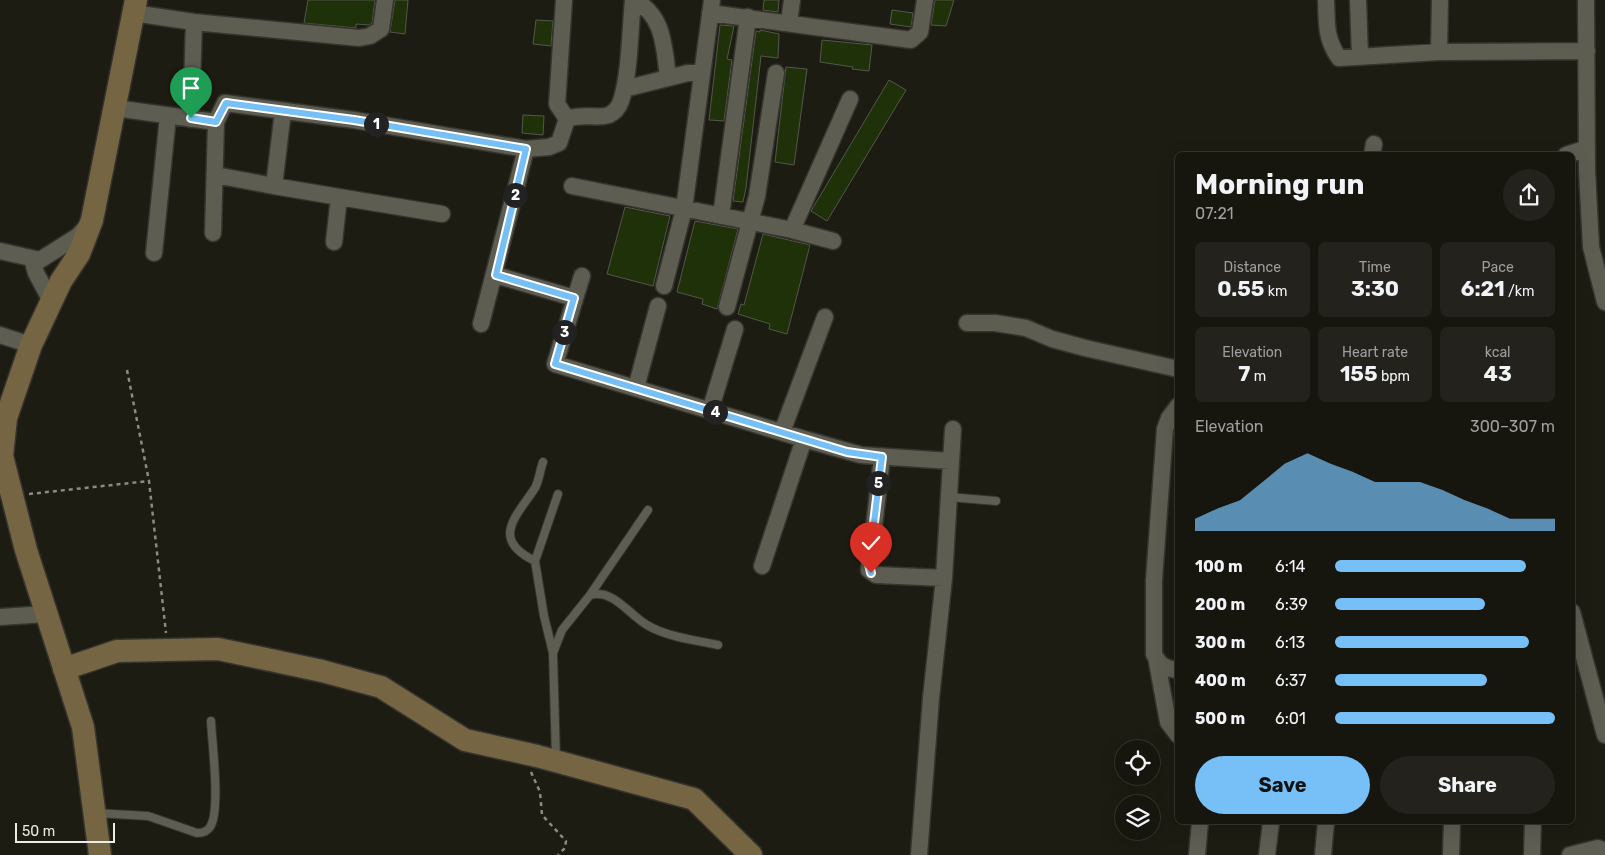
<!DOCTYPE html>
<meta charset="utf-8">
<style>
body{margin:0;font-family:Rubik,sans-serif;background:#23221c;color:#f1f3f6;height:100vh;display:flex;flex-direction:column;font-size:19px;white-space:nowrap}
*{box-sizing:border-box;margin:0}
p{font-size:16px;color:#9e9f9e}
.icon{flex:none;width:28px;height:28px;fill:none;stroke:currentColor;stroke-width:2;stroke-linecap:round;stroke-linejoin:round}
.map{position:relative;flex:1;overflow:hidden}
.details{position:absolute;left:1175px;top:152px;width:400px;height:672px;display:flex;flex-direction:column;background:#16150e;border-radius:8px;box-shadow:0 5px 20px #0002,0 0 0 1px #35342e}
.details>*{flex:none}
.buttons{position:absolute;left:1115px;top:740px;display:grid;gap:10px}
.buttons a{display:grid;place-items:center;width:45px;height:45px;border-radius:50%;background:#16150e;box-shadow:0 5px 20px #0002,0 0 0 1px #35342e;font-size:25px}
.scale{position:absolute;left:15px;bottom:12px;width:100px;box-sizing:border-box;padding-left:5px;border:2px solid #ecece5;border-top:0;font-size:14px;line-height:18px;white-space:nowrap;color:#ecece5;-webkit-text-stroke:4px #1d1c12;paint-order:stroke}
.pin{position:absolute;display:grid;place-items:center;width:42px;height:42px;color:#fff;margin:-51px -21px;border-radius:50% 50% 50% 0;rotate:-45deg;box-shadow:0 0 5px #0007}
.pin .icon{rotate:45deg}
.km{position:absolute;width:25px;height:25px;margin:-12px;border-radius:50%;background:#222;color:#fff;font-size:14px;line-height:25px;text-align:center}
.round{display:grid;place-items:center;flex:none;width:52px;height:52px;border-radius:26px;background:#23221c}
.headline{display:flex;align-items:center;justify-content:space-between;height:85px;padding:0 20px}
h1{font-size:28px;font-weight:700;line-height:38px}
.metrics{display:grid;grid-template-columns:repeat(3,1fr);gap:8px;height:85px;padding:5px 20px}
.metrics div{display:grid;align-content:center;border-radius:8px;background:#23221c;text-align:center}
.metrics b{font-size:21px;font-weight:700}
.metrics small{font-size:14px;font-weight:400}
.metrics p{font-size:14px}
.chart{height:140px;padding:10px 20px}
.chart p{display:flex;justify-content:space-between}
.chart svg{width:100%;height:90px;margin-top:5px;fill:#76c0f7;opacity:.7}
.action{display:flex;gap:10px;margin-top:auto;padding:10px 20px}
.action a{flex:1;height:58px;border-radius:30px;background:#76c0f7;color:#111;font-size:20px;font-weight:700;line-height:58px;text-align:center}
.action a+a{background:#23221c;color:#f1f3f6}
ul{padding:0 20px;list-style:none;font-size:16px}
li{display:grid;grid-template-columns:80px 60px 1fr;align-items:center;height:38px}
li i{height:12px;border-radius:6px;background:#76c0f7}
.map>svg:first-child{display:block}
</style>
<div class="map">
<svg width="1605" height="855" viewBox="0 0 1605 855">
<rect width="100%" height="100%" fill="#1d1c12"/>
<path fill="#1f3108" stroke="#52574d" d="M308,0H375L372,23L369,25L356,24V28L304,23Z
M395,0H408L405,34L390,32Z
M764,0H779L778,12L763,10Z
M935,0H954L946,26L931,25Z
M892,10L913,13L911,27L890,24Z
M536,20L553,21L551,46L533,44Z
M720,25L734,26L727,59L732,60L724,121L709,120Z
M760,30L779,34L778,58L761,56L746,188L743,202L733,201L756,31L760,32Z
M822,40L872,45L869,71L852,69L853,67L820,62Z
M786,67L807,69L794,165L775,162Z
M889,80L906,90L827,221L811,211Z
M523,115L544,116L543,135L522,133Z
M625,207L670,216L653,286L607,274Z
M695,221L738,229L717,309L702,304L703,299L677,292Z
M763,234L810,245L787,334L769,329L770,324L738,314L741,304L744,305Z"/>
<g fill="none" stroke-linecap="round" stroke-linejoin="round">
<defs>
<path id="lane" d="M543,462C540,470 539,481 535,488C516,517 490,539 535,561L544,616L553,653
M949,497L996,501
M535,561L558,494
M590,595L648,510
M556,759L553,653L562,630L590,595C614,589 628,614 647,625C667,637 695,640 718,645
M96,813L148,816L197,833C203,833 207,832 210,827C221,811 212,743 211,721"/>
<path id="street" d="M564,0L557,104L567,119C582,113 597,119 609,115C615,112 619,107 621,101C630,73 630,30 633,0
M633,0C664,14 664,47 668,77
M1326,0C1327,23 1325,38 1339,58L1439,52L1587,51
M1358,0L1360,56
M1586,0L1587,171L1591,247L1605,302
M133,13L194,22L359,38L370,36L381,29L385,0
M710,13L911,40L920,32L925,0
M789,23L792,0
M1439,52L1440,0
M624,89L688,73H702
M115,108L216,122L225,103L354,120L526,149L481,324
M283,111L274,186L339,197L334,242
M191,119L194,22
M526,149L549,147L559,143L567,119
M1372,155L1374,144
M1566,155L1587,148
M215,175L274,186
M572,186L792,230L833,241
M339,197L442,214
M721,216L748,17
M792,230L850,99
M213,233L216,122
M0,251L40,260L78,236L87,226
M154,253L168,116
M32,259L36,273L51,301
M496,275L574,298
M582,276L555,364L804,439L762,566
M664,286L684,209L712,0
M727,307L757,196L776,73
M967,323H995L1026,328L1052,339L1085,348L1178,369
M0,335L31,345
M636,388L658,306
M1178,406L1169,418L1165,429L1154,580V654C1159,665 1166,669 1178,670
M710,411L735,329
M782,432L825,317
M804,439L861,455L950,461
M882,457L869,570L876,575L944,578
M1572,612L1605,735
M0,617L46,614
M1157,662L1168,722L1178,735
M919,855L931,698L944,578L953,429
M1197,855L1200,822
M1267,855L1271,822
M1323,855L1326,822
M1451,855L1452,822
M1532,855L1533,822
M1570,855L1598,848L1605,851"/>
<path id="secondary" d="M64,669L117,651L218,649L322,671L381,687L465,740L537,756L694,799L751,855
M100,855L83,727L26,550L2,456L6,418L31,345L61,281L79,254L92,220L136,0"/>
</defs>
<use href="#lane" stroke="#35342f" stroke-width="10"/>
<use href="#street" stroke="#35342f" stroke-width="19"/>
<use href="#secondary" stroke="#35342f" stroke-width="25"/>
<path stroke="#8b8b83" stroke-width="2.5" stroke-dasharray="4 4" stroke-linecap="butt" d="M127,370L149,481L166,633
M29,494L149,481
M531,772L540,792L542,815L566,841L565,848L558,855"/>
<use href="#lane" stroke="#5e5d52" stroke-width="8"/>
<use href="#street" stroke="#5e5d52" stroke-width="16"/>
<use href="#secondary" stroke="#766543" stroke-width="22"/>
</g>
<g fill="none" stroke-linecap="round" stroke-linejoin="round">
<defs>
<path id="route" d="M191,118L216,122L226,103L354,120L526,149L496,275L574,298L555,364L847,452L882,457L869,564L871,573"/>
</defs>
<use href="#route" stroke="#fff" stroke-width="10"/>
<use href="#route" stroke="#76c0f7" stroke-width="6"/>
</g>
</svg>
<div class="buttons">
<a><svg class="icon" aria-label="locate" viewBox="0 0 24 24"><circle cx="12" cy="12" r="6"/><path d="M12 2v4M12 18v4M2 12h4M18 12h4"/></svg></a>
<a><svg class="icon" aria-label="layers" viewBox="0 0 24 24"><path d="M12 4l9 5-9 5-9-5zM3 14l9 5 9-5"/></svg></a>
</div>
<div class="scale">50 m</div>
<div class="pin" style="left:191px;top:118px;background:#1e9e55"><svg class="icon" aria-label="arrive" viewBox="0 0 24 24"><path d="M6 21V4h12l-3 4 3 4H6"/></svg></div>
<div class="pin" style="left:871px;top:573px;background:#d93025"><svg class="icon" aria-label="check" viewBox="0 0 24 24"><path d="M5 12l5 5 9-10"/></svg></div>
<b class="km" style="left:376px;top:124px">1</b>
<b class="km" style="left:515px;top:195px">2</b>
<b class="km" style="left:564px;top:332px">3</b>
<b class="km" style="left:715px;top:412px">4</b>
<b class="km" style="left:878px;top:483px">5</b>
<section class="details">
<div class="headline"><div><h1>Morning run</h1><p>07:21</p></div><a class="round"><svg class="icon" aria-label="share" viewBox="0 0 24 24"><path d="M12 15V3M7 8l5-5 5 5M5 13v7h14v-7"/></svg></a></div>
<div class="metrics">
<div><p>Distance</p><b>0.55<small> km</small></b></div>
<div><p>Time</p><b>3:30</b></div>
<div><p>Pace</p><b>6:21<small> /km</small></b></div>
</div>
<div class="metrics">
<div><p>Elevation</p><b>7<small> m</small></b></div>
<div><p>Heart rate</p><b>155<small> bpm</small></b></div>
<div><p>kcal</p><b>43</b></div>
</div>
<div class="chart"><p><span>Elevation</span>300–307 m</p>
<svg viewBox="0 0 160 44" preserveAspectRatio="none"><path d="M0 44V38L10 33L20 29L30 20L40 11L50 6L60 11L70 15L80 20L90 20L100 20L110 24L120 29L130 33L140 38L150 38L160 38V44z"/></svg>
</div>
<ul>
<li><b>100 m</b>6:14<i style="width:87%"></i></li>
<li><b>200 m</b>6:39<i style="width:68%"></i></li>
<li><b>300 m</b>6:13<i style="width:88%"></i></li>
<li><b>400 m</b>6:37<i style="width:69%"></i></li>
<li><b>500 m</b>6:01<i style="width:100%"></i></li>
</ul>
<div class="action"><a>Save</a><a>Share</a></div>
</section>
</div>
